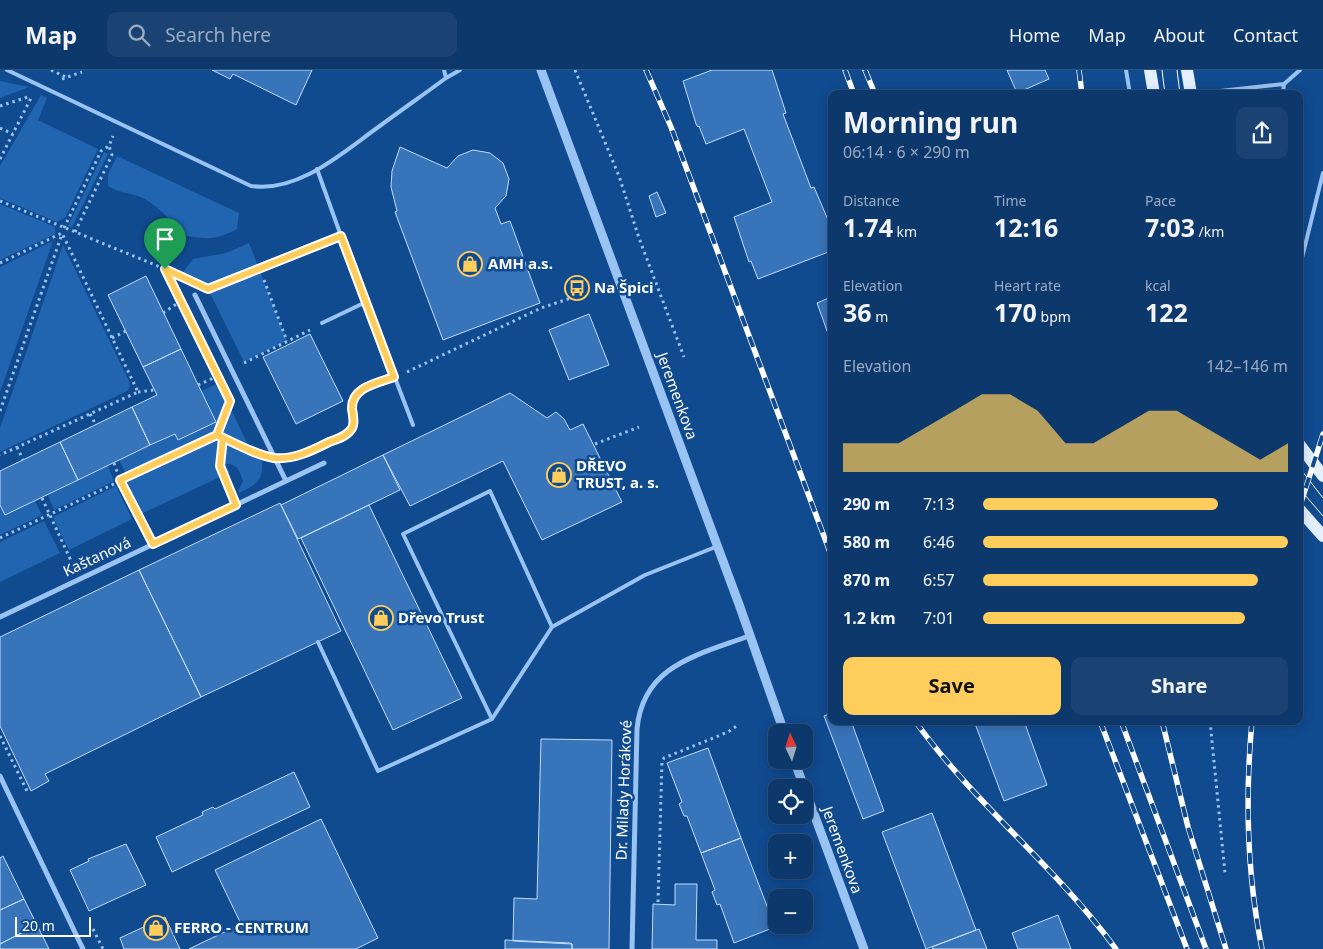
<!DOCTYPE html>
<meta charset="utf-8">
<style>
body{margin:0;font-family:"Noto Sans",sans-serif;background:#1a4373;color:#f1f3f6;height:100vh;display:flex;flex-direction:column;font-size:19px;white-space:nowrap}
*{box-sizing:border-box;margin:0}
p{font-size:16px;color:#9aacc1}
.icon{flex:none;width:28px;height:28px;fill:none;stroke:currentColor;stroke-width:2;stroke-linecap:round;stroke-linejoin:round}
.map{position:relative;flex:1;overflow:hidden}
.sheet{position:absolute;left:828px;top:20px;width:475px;height:635px;display:flex;flex-direction:column;background:#0c386b;border-radius:10px;box-shadow:0 2px 12px #0003,0 0 0 1px #2c527e}
.sheet>*{flex:none}
.needle{width:32px;rotate:356deg}
.tools{position:absolute;left:768px;top:654px;display:grid;gap:10px}
.tools a{display:grid;place-items:center;width:45px;height:45px;border-radius:10px;background:#0c386b;box-shadow:0 2px 12px #0003,0 0 0 1px #2c527e;font-size:25px}
.scale{position:absolute;left:15px;bottom:12px;width:76px;box-sizing:border-box;padding-left:5px;border:2px solid #fff;border-top:0;font-size:14px;line-height:18px;white-space:nowrap;color:#fff;-webkit-text-stroke:4px #104a8f;paint-order:stroke}
.pin{position:absolute;display:grid;place-items:center;width:42px;height:42px;color:#fff;margin:-51px -21px;border-radius:50% 50% 50% 0;rotate:-45deg;box-shadow:0 0 5px #0007}
.pin .icon{rotate:45deg}
.round{display:grid;place-items:center;flex:none;width:52px;height:52px;border-radius:10px;background:#1a4373}
.headline{display:flex;align-items:center;justify-content:space-between;height:85px;padding:0 15px}
h1{font-size:28px;font-weight:700;line-height:38px}
.stats{display:grid;grid-template-columns:repeat(3,1fr);gap:8px;height:85px;padding:5px 15px}
.stats div{display:grid;align-content:center}
.stats b{font-size:25px;font-weight:700}
.stats small{font-size:14px;font-weight:400}
.stats p{font-size:14px}
.chart{height:140px;padding:10px 15px}
.chart p{display:flex;justify-content:space-between}
.chart svg{width:100%;height:90px;margin-top:5px;fill:#ffcd5b;opacity:.7}
.cta{display:flex;gap:10px;margin-top:auto;padding:10px 15px}
.cta a{flex:1;height:58px;border-radius:10px;background:#ffcd5b;color:#111;font-size:20px;font-weight:700;line-height:58px;text-align:center}
.cta a+a{background:#1a4373;color:#f1f3f6}
ul{padding:0 15px;list-style:none;font-size:16px}
li{display:grid;grid-template-columns:80px 60px 1fr;align-items:center;height:38px}
li i{height:12px;border-radius:6px;background:#ffcd5b}
header{display:flex;align-items:center;gap:30px;box-sizing:border-box;height:70px;padding:0 25px;background:#0c386b;border-bottom:1px solid #2c527e}
header strong{font-size:24px}
nav{display:flex;gap:28px;margin-inline-start:auto;font-size:18px}
.search{width:350px;height:45px;background:#1a4373;display:flex;align-items:center;gap:12px;box-sizing:border-box;padding:0 18px;border-radius:10px;color:#9aacc1;font-size:19px}
.map>svg:first-child{display:block}
</style>
<header>
<strong>Map</strong>
<div class="search"><svg class="icon" aria-label="search" viewBox="0 0 24 24"><circle cx="10" cy="10" r="6"/><path d="M15 15l6 6"/></svg>Search here</div>
<nav><a>Home</a><a>Map</a><a>About</a><a>Contact</a></nav>
</header>
<div class="map">
<svg width="1323" height="879" viewBox="0 0 1323 879">
<rect width="100%" height="100%" fill="#104a8f"/>
<path fill="#2164af" d="M0,11L29,17L0,28Z
M41,25L47,28L38,50L98,79L65,148L57,152L0,128V96Z
M104,82L108,84L72,157L68,156Z
M117,86L239,143L237,159C215,171 205,169 182,165C171,150 156,133 138,126C127,122 119,123 108,116V104Z
M0,134L55,157V164L0,190Z
M53,171L0,322V197Z
M249,173L287,271L244,292L208,219L180,206L193,189L226,183Z
M63,175L129,311L130,317L127,321L0,382V358Z
M219,313C221,318 225,323 225,328C228,341 218,358 209,366L126,404L119,390L175,364L178,370L216,352L201,321Z
M230,337L249,377L221,364Z
M214,370L221,373L218,394L222,406L141,444L126,412Z
M224,374L262,387C263,411 260,412 239,423L238,421L243,411C240,402 237,393 226,394L230,403L226,405L222,393Z
M108,396L114,411L54,440L48,425Z
M116,416L132,449L69,480L53,447Z
M35,431L42,445L0,465V435L5,445Z
M44,451L60,483L0,512V472Z"/>
<path fill="#3874b9" stroke="#c0ddfe" d="M212,0H312L296,35L233,4L230,9Z
M712,0H772L786,43L783,44L811,118L814,117L831,157V181L758,209L751,191L749,192L734,147L772,132L744,59L706,74L699,56L698,57L696,54L683,11Z
M1007,0H1045L1049,9L1017,23Z
M400,77L447,98L458,86L473,80L490,83L503,93L509,109L506,126L495,138L501,154L510,151L540,233L443,270L395,142L397,141L391,117L392,101Z
M657,122L666,143L656,147L649,126Z
M146,206L181,279L143,297L108,225Z
M831,227V272L817,233Z
M589,244L609,295L569,310L549,260Z
M310,264L343,331L296,354L263,287Z
M181,279L216,352L178,370L175,364L150,375L132,337L157,325L143,297Z
M510,323L547,348L556,342L564,349L570,360L583,354L622,432L542,470L503,391L410,436L383,385Z
M132,337L150,375L78,410L60,372Z
M60,372L78,410L5,445L0,435V401Z
M383,385L400,420L298,469L281,435Z
M280,433L341,561L201,627L139,500Z
M369,435L462,628L393,660L301,468Z
M139,500L201,627L45,704L49,711L31,721L0,656V567Z
M831,643V651H851L884,741L863,749L824,646Z
M974,651H1024L1047,715L1004,731Z
M541,669L612,670L609,879H572V874L513,871L514,828L537,829Z
M708,678L741,768L701,783L687,746H684L679,734L682,732L667,693Z
M294,702L310,737L172,802L156,767L203,745L202,742L213,737L215,739Z
M932,743L976,860L926,879L882,762Z
M321,749L378,868L356,879H189L241,854L215,800Z
M741,768L775,857L734,873L720,834L717,835L712,822L715,820L701,783Z
M126,774L146,815L89,841L70,800L89,791L88,789Z
M3,786L24,829L0,840V788Z
M675,814H697L696,870H717V879H652L653,834L675,835Z
M24,829L37,855L0,874V840Z
M1058,845L1071,879H1018L1012,863Z
M165,847L180,879H124L120,868Z
M37,855L49,879H0V874Z
M979,859L987,879H933L932,877Z
M505,870L570,873L572,874V879H505Z"/>
<g fill="none" stroke-linecap="round" stroke-linejoin="round">
<path stroke="#99c3f3" stroke-width="3" stroke-dasharray="2.5 4" stroke-linecap="butt" d="M51,0L66,7
M575,0L619,106L639,168L684,287
M62,9L82,2
M0,36L28,27
M0,58L13,64
M0,89L31,28
M0,131L165,199L179,227
M64,158L101,81L109,76L113,66
M75,162L112,85L109,76
M0,193L62,163L138,322L0,385
M166,200L190,210
M264,210L287,271
M209,218L247,203
M163,243L181,231
M112,268L126,261
M244,293L310,260
M407,302L541,238L574,227
M198,315L218,306
M138,322L154,320
M0,341L62,164
M90,344L96,355
M217,365L253,381
M223,368L220,396L230,420
M595,374L639,357
M17,377L23,390
M318,377C328,373 344,369 350,361C353,358 353,354 353,350C351,322 358,321 382,312
M290,386L304,384
M114,393L120,410L147,462
M42,428L73,495
M0,468L217,365L230,331
M1210,651L1225,803
M0,666L27,721
M658,832L662,691L664,688L728,662L738,655
M93,859L103,879"/>
<path stroke="#99c3f3" stroke-width="4" d="M7,0L251,116C298,123 342,83 377,58C400,41 423,25 446,8L444,0
M1126,0L1130,24
M446,8L460,0
M1193,24L1284,14L1300,0
M1283,24L1284,14
M317,99L341,166L413,355
M259,198L341,166
M1299,200L1323,103
M322,253L366,232
M318,572L378,701L492,649L403,464L490,421L552,557L645,505L718,476
M492,649L552,557"/>
<path stroke="#99c3f3" stroke-width="5" d="M195,225L286,411
M0,547L324,393
M0,706L83,879
M632,879L637,659C643,595 698,585 749,566"/>
<path stroke="#99c3f3" stroke-width="9" d="M541,0L740,537L784,662
M794,690L864,879"/>
<path stroke="#e5f0ff" stroke-width="12" d="M1150,0L1154,24
M1187,0L1191,24
M1299,374L1323,406
M1299,439L1323,466"/>
<path stroke="#fff" stroke-width="1" d="M1162,0L1165,24
M1177,0L1180,24
M1299,397L1323,428
M1299,418L1323,446"/>
<defs>
<path id="rail" d="M646,0L671,57L831,485
M845,0L854,24
M865,0L875,24
M1079,0L1082,24
M1299,439L1323,364
M915,651C975,734 1056,797 1116,879
M1100,651L1187,879
M1121,651L1206,879
M1162,651L1188,757L1226,879
M1252,651C1245,727 1247,805 1262,879"/>
</defs>
<use href="#rail" stroke="#fff" stroke-width="5.5"/>
<use href="#rail" stroke="#104a8f" stroke-width="4" stroke-dasharray="11" stroke-linecap="butt"/>
</g>
<g fill="none" stroke-linecap="round" stroke-linejoin="round">
<defs>
<path id="route" d="M165,199L230,331L217,365L223,368L220,396L236,435L153,474L120,410L217,365C235,373 255,385 274,388C294,390 313,380 329,372C337,369 348,366 352,358C355,353 353,345 352,339C351,317 378,313 394,307L341,166L208,219L165,199"/>
</defs>
<use href="#route" stroke="#fff" stroke-width="10"/>
<use href="#route" stroke="#ffcd5b" stroke-width="6"/>
</g>
<defs>
<symbol id="shop-ring" viewBox="-11 -11 22 22"><circle r="9.5" fill="#104a8f" stroke="#ffcd5b" stroke-width="1.5"/><path d="M-5-2.5h2.3a2.7 3.5 0 0 1 5.4 0H5L5.5 6h-11ZM-1.5-2.5h3a1.5 2.3 0 0 0-3 0Z" fill="#ffcd5b"/></symbol>
<symbol id="bus-ring" viewBox="-11 -11 22 22"><circle r="9.5" fill="#104a8f" stroke="#ffcd5b" stroke-width="1.5"/><path d="M-5-6H5V4H4V6H2V4H-2V6H-4V4H-5ZM-3.5-4V0h7V-4ZM-3.5 1.2v1.5H-2V1.2ZM2 1.2v1.5H3.5V1.2Z" fill="#ffcd5b"/></symbol>
</defs>
<g fill-rule="evenodd">
<use href="#shop-ring" x="456" y="180" width="28" height="28"/>
<use href="#bus-ring" x="563" y="204" width="28" height="28"/>
<use href="#shop-ring" x="545" y="391" width="28" height="28"/>
<use href="#shop-ring" x="367" y="534" width="28" height="28"/>
<use href="#shop-ring" x="142" y="844" width="28" height="28"/>
</g>
<g text-anchor="middle" stroke-width="5" stroke-linejoin="round" paint-order="stroke">
<g font-size="15" font-weight="bold" fill="#fff" stroke="#104a8f" text-anchor="start">
<text x="488" y="199">AMH a.s.</text>
<text x="594" y="223">Na Špici</text>
<text x="576" y="401">DŘEVO<tspan x="576" dy="17">TRUST, a. s.</tspan></text>
<text x="398" y="553">Dřevo Trust</text>
<text x="174" y="863">FERRO - CENTRUM</text>
</g>
<g font-size="15" fill="#fff" stroke="#104a8f">
<text transform="translate(677 326) rotate(70)" y="5">Jeremenkova</text>
<text transform="translate(97 487) rotate(-25)" y="5">Kaštanová</text>
<text transform="translate(624 720) rotate(-88)" y="5">Dr. Milady Horákové</text>
<text transform="translate(842 780) rotate(70)" y="5">Jeremenkova</text>
</g>
</g>
</svg>
<div class="tools">
<a><svg class="needle" viewBox="-14 -14 28 28"><path d="M0-13l5 13h-10z" fill="#e53935"/><path d="M0 13l5-13h-10z" fill="#9aacc1"/></svg></a>
<a><svg class="icon" aria-label="locate" viewBox="0 0 24 24"><circle cx="12" cy="12" r="6"/><path d="M12 2v4M12 18v4M2 12h4M18 12h4"/></svg></a>
<a>+</a>
<a>−</a>
</div>
<div class="scale">20 m</div>
<div class="pin" style="left:165px;top:199px;background:#1e9e55"><svg class="icon" aria-label="arrive" viewBox="0 0 24 24"><path d="M6 21V4h12l-3 4 3 4H6"/></svg></div>
<section class="sheet">
<div class="headline"><div><h1>Morning run</h1><p>06:14 · 6 × 290 m</p></div><a class="round"><svg class="icon" aria-label="share" viewBox="0 0 24 24"><path d="M12 15V3M7 8l5-5 5 5M5 13v7h14v-7"/></svg></a></div>
<div class="stats">
<div><p>Distance</p><b>1.74<small> km</small></b></div>
<div><p>Time</p><b>12:16</b></div>
<div><p>Pace</p><b>7:03<small> /km</small></b></div>
</div>
<div class="stats">
<div><p>Elevation</p><b>36<small> m</small></b></div>
<div><p>Heart rate</p><b>170<small> bpm</small></b></div>
<div><p>kcal</p><b>122</b></div>
</div>
<div class="chart"><p><span>Elevation</span>142–146 m</p>
<svg viewBox="0 0 160 44" preserveAspectRatio="none"><path d="M0 44V30L10 30L20 30L30 22L40 14L50 6L60 6L70 14L80 30L90 30L100 22L110 14L120 14L130 22L140 30L150 38L160 30V44z"/></svg>
</div>
<ul>
<li><b>290 m</b>7:13<i style="width:77%"></i></li>
<li><b>580 m</b>6:46<i style="width:100%"></i></li>
<li><b>870 m</b>6:57<i style="width:90%"></i></li>
<li><b>1.2 km</b>7:01<i style="width:86%"></i></li>
</ul>
<div class="cta"><a>Save</a><a>Share</a></div>
</section>
</div>
